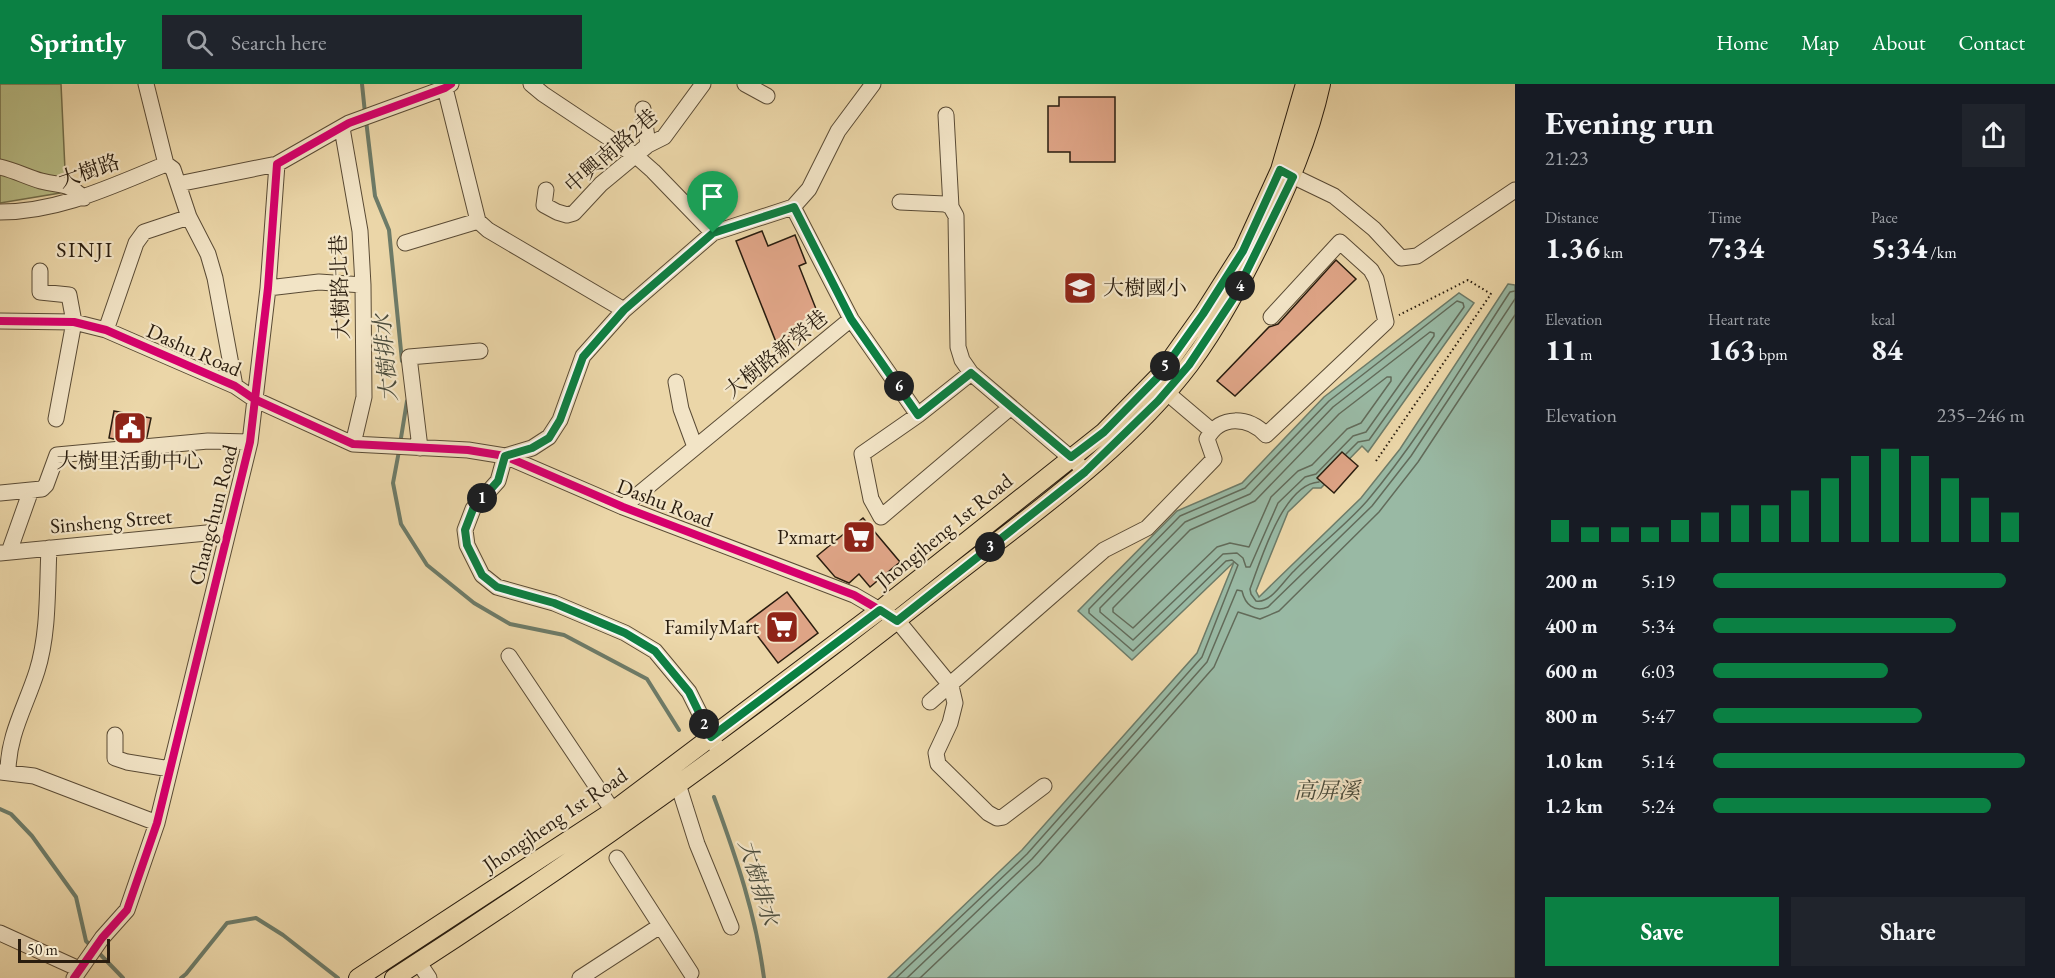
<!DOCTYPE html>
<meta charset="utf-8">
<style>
body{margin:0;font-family:"EB Garamond","Noto Serif TC",serif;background:#20242c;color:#f1f3f6;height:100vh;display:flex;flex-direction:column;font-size:22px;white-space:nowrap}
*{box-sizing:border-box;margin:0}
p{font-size:20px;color:#9ea1a6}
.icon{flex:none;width:33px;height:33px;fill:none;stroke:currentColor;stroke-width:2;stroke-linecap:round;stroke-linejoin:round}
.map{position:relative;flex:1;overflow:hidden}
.panel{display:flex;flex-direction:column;background:#171b24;width:540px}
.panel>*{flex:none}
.scale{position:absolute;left:18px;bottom:15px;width:92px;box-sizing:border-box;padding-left:6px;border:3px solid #2a1d0f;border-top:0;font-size:16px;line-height:21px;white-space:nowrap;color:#2a1d0f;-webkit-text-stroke:4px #f2e4c6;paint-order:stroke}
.pin{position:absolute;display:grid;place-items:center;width:51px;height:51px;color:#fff;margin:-62px -26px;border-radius:50% 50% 50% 0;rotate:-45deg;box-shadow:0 0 6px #0007}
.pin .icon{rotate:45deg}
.km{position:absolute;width:30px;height:30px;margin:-15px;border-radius:50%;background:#222;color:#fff;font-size:16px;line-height:30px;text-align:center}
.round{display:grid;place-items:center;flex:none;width:63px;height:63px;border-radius:0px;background:#20242c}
.headline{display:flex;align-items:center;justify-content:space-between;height:102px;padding:0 30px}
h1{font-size:33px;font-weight:700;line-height:45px}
.metrics{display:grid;grid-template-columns:repeat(3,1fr);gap:9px;height:102px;padding:6px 30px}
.metrics div{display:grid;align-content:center}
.metrics b{font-size:30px;font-weight:700}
.metrics small{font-size:16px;font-weight:400}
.metrics p{font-size:16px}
.chart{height:168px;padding:12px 30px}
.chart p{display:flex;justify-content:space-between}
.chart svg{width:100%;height:108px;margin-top:6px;stroke:#0b8043;stroke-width:6}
.button{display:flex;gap:12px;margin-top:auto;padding:12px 30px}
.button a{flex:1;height:69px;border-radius:0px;background:#0b8043;color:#fff;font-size:24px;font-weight:700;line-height:69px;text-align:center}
.button a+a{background:#20242c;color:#f1f3f6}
ul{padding:0 30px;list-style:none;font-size:20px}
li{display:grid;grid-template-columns:96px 72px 1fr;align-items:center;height:45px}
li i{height:15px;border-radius:8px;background:#0b8043}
header{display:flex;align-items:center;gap:36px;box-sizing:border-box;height:84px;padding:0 30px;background:#0b8043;color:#fff}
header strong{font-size:28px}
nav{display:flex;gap:33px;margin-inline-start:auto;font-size:21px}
.search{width:420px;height:54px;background:#20242c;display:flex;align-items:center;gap:15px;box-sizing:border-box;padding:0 21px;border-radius:0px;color:#9ea1a6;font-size:22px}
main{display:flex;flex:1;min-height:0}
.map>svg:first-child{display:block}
</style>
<header>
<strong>Sprintly</strong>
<div class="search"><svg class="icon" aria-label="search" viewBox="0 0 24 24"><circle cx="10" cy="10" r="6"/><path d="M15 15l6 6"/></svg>Search here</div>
<nav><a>Home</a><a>Map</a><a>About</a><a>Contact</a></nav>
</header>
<main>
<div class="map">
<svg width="1515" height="894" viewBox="0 0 1515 894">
<rect width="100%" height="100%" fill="#ebd6a8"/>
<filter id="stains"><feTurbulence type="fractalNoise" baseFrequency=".00333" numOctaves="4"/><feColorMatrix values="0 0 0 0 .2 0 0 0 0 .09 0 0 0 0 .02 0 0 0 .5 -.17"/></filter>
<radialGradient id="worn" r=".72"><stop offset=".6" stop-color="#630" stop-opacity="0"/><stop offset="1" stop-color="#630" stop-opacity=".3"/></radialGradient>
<path fill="#b8bd86" stroke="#716d4a" stroke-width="1.5" d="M0,0H61L65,86L60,109L0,119Z"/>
<path fill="#99b9a4" stroke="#6d7b68" stroke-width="1.5" d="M1508,200L1515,201V894H888L1022,766L1197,569L1234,478L1132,576L1078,527L1177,427L1242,399L1324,313L1459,209L1474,219L1368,368L1362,362L1321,404H1313L1288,428L1256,507L1259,513L1361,414L1400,365Z"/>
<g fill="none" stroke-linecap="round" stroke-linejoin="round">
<path stroke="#626b5a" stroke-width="1.5" d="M1430,248L1434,249V252L1366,348L1353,352L1316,390L1305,393L1278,419L1250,483H1246L1243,474L1237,469L1223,470L1133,556L1100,528V524L1185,438L1250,410L1333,323Z
M1387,293H1391V297L1361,339L1347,345L1312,381L1298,387L1271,413L1249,463L1230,459L1217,463L1133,544L1113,528V524L1190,446L1255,417L1339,330Z
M1319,398C1283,400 1261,476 1250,505L1251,510L1256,517C1271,520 1284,496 1294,487C1317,463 1345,442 1367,417C1421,353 1464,278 1510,208L1515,207
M896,894L1027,770L1202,573L1238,481L1232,476L1226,477L1133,567L1089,529V525L1180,432L1245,404L1329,317L1457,217L1463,219L1464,223L1369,356L1358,358L1346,370
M907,894L1032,775L1207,578L1237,506L1242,507C1245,520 1254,529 1268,523L1372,422L1411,372L1515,215
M920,894L1039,781L1214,583L1238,528L1260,535L1279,527L1379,428L1418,378L1515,231"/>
<path stroke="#6d7b68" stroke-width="4" d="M362,0L365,29
M366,36L375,112L389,146L402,277
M400,360L407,317
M399,367L393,399L401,440L427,481L474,519L510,540L564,551L647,595L679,646
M714,713C736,773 756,831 764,894
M0,725L11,730L32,752L76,813L86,857L91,862
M97,867L123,894
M181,894L186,890L227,839L256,834L283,851L338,894"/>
</g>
<path fill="#dea486" stroke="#2a1d0f" stroke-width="1.5" d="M1059,13H1115V78H1070V68H1048V22H1059Z
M762,147L768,162L795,151L806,179L799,182L822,240L776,258L736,157Z
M1336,176L1356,195L1235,312L1217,297L1269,243L1278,240Z
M114,327L151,334L147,353L118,356L109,354Z
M1342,368L1358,382L1334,409L1317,394Z
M863,434L900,478L870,503L859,490L849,499L835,493L817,472Z
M787,508L818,549L778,579L747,538Z"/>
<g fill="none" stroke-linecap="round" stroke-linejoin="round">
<defs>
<path id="minor" d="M146,0L166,80
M531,0L543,10L636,72L653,87L713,149
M745,0L767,12
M445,4L478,137L488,146L624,226
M643,25L648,61
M946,31L951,123
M342,44L360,147L363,201L364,313L353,360
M0,83C14,86 27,93 41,97C63,103 63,96 84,114
M1282,87L1334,112L1374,145L1401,174L1417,172L1515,106
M178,100L277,80
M546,106L544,121L557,128L567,131L574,129L601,100L648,61L664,53L703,0
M900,118L945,120L951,123L956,132L958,263L962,276L971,289L1079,381
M793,123L851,235L918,331
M0,128C59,128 112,102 166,80L173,85L189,133L208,170L215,194L235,302
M405,159L478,137
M40,187V208L69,211L74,238L56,335
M268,204L319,198L363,201
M0,237L74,238L106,246L235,302L254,315L353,360L468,366L505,372L623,423L854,511L897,536L951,602L955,619L950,639L936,669L938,680L988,729L997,734L1003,733L1044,702
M106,246L136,159L144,148L189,133
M971,289L918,331L862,370L871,415L881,433L1011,323
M676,298L681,325L695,363
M1166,308L1212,347
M420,364L409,273L480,267
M505,372L532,364L549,353L560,336L583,272L624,226L713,149L793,123L809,105L838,47L873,0
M505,372L498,397L473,425L465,446L467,461L482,491L497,503L554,519L625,549L655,567L689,608L720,670
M0,409L31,406
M623,423L851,235
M9,468L31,406L42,405L46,401L57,371L208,357L250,358
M0,469L227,447
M509,572L613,727
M930,618L1104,466L1147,444L1214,375L1207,355C1220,330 1249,333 1266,351L1386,238L1376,195L1371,186L1340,158L1271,233
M115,651V674L127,678L170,685
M0,688L34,692L157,739
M8,688C8,651 26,622 37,587C49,549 47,504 49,464
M678,700L697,760L731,843
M617,774L691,889
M0,849L79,885
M419,879L429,894
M74,894L102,854L127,826L157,739L250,358L268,204L277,80L349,39L445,4L451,0
M580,894L660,842"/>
<path id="major" d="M358,894L613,727L880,526L1104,348L1159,292L1203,230L1243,167L1280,86L1305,0
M394,894C586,771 770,637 948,496C1032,430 1125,366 1190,280C1219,241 1241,198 1263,154C1287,104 1309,55 1321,0"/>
</defs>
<use href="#minor" stroke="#5a4b35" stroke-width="17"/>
<use href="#major" stroke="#2a1d0f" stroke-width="20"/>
<path stroke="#2a1d0f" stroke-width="2" stroke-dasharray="1.5 3" stroke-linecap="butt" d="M1376,377L1491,210L1468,196L1399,231"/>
<use href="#minor" stroke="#f2e4c6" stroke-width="15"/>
<use href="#major" stroke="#ebd6a8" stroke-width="18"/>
<defs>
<path id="cycleway" d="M0,237L74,238L106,246L235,302L254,315L353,360L468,366L505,372L623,423L854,511L897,536
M74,894L102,854L127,826L157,739L250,358L268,204L277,80L349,39L445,4L451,0"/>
</defs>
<use href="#cycleway" stroke="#f2e4c6" stroke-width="11"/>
<use href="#cycleway" stroke="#d6006c" stroke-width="8"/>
</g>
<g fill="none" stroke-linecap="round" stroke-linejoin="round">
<defs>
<path id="route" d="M1280,86L1293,93L1233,215L1189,281L1158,317L1085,388L897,537L880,526L711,653L689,608L655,567L625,549L554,519L497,503L482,491L467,461L465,446L473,425L498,397L505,372L532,364L549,354L560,336L583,273L624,226L713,149L794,123L851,235L918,331L971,289L1071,373L1104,348L1159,292L1203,230L1243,167Z"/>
</defs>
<use href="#route" stroke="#fff" stroke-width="12"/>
<use href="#route" stroke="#0b8043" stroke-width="8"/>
</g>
<defs>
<symbol id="school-square" viewBox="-11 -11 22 22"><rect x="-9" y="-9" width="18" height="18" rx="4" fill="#8f2418" stroke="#f2e4c6"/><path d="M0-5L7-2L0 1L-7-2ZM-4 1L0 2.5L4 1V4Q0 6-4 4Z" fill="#fff"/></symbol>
<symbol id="civic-square" viewBox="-11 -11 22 22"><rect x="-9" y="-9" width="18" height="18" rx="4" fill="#8f2418" stroke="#f2e4c6"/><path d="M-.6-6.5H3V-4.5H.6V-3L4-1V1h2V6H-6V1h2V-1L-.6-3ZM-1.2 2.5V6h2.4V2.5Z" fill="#fff"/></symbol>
<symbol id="supermarket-square" viewBox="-11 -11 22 22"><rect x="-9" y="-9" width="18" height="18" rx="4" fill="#8f2418" stroke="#f2e4c6"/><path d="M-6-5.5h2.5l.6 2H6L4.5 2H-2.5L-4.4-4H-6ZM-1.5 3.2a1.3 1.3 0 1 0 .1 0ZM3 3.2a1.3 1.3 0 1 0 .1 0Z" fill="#fff"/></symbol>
</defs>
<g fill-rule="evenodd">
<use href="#school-square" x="1061" y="185" width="38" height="38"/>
<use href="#civic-square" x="111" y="325" width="38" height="38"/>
<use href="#supermarket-square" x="840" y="434" width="38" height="38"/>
<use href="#supermarket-square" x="763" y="524" width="38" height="38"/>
</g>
<g text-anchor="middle" stroke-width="4.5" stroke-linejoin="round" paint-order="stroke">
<g font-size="21" fill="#2a1d0f" stroke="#f2e4c6">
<text transform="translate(611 67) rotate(-41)" y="7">中興南路2巷</text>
<text transform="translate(89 87) rotate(-19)" y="7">大樹路</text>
<text transform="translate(340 203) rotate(-92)" y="7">大樹路北巷</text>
<text transform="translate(194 266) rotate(24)" y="7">Dashu Road</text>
<text transform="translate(776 270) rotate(-39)" y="7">大樹路新榮巷</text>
<text transform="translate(665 419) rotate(21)" y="7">Dashu Road</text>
<text transform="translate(213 431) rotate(-76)" y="7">Changchun Road</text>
<text transform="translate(111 437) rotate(-5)" y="7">Sinsheng Street</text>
<text transform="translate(944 447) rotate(-39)" y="7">Jhongjheng 1st Road</text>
<text transform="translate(555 736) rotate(-34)" y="7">Jhongjheng 1st Road</text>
</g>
<g font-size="21" fill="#2a1d0f" stroke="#f2e4c6" text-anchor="end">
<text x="1103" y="211" text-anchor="start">大樹國小</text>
<text x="130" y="384" text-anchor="middle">大樹里活動中心</text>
<text x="836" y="460">Pxmart</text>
<text x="759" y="550">FamilyMart</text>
</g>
<g font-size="22" letter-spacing="1.5" fill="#2a1d0f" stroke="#f2e4c6">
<text x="85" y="173">SINJI</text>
</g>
<g font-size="22" font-style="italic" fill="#4b4c3c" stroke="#f2e4c6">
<text transform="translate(385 274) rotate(-95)" y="8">大樹排水</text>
<text x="1327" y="714">高屏溪</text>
<text transform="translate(759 798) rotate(73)" y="8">大樹排水</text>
</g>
</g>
<rect width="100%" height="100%" filter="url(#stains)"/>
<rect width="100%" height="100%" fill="url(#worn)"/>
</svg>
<div class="scale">50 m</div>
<div class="pin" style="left:713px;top:149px;background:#1e9e55"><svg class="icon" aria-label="arrive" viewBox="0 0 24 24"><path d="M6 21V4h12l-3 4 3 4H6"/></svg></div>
<b class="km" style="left:482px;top:414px">1</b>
<b class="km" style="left:704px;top:640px">2</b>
<b class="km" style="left:990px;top:463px">3</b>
<b class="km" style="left:1240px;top:202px">4</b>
<b class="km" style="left:1165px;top:282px">5</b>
<b class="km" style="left:899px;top:302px">6</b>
</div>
<section class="panel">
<div class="headline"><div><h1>Evening run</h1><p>21:23</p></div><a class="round"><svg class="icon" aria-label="share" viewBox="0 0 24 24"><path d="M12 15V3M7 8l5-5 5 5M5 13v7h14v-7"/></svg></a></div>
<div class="metrics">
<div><p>Distance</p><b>1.36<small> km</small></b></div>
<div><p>Time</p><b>7:34</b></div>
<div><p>Pace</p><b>5:34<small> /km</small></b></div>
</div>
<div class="metrics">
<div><p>Elevation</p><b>11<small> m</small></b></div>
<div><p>Heart rate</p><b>163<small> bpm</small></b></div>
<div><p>kcal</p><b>84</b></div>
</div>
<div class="chart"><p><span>Elevation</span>235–246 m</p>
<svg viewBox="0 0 160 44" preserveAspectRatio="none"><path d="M5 44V35M15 44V38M25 44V38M35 44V38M45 44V35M55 44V32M65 44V29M75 44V29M85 44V23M95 44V18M105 44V9M115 44V6M125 44V9M135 44V18M145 44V26M155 44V32"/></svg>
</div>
<ul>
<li><b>200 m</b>5:19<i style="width:94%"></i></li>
<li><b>400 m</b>5:34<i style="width:78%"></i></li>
<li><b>600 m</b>6:03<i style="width:56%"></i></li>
<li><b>800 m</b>5:47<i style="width:67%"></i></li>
<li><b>1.0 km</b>5:14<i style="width:100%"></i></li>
<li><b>1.2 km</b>5:24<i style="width:89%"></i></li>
</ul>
<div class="button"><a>Save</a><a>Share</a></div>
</section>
</main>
